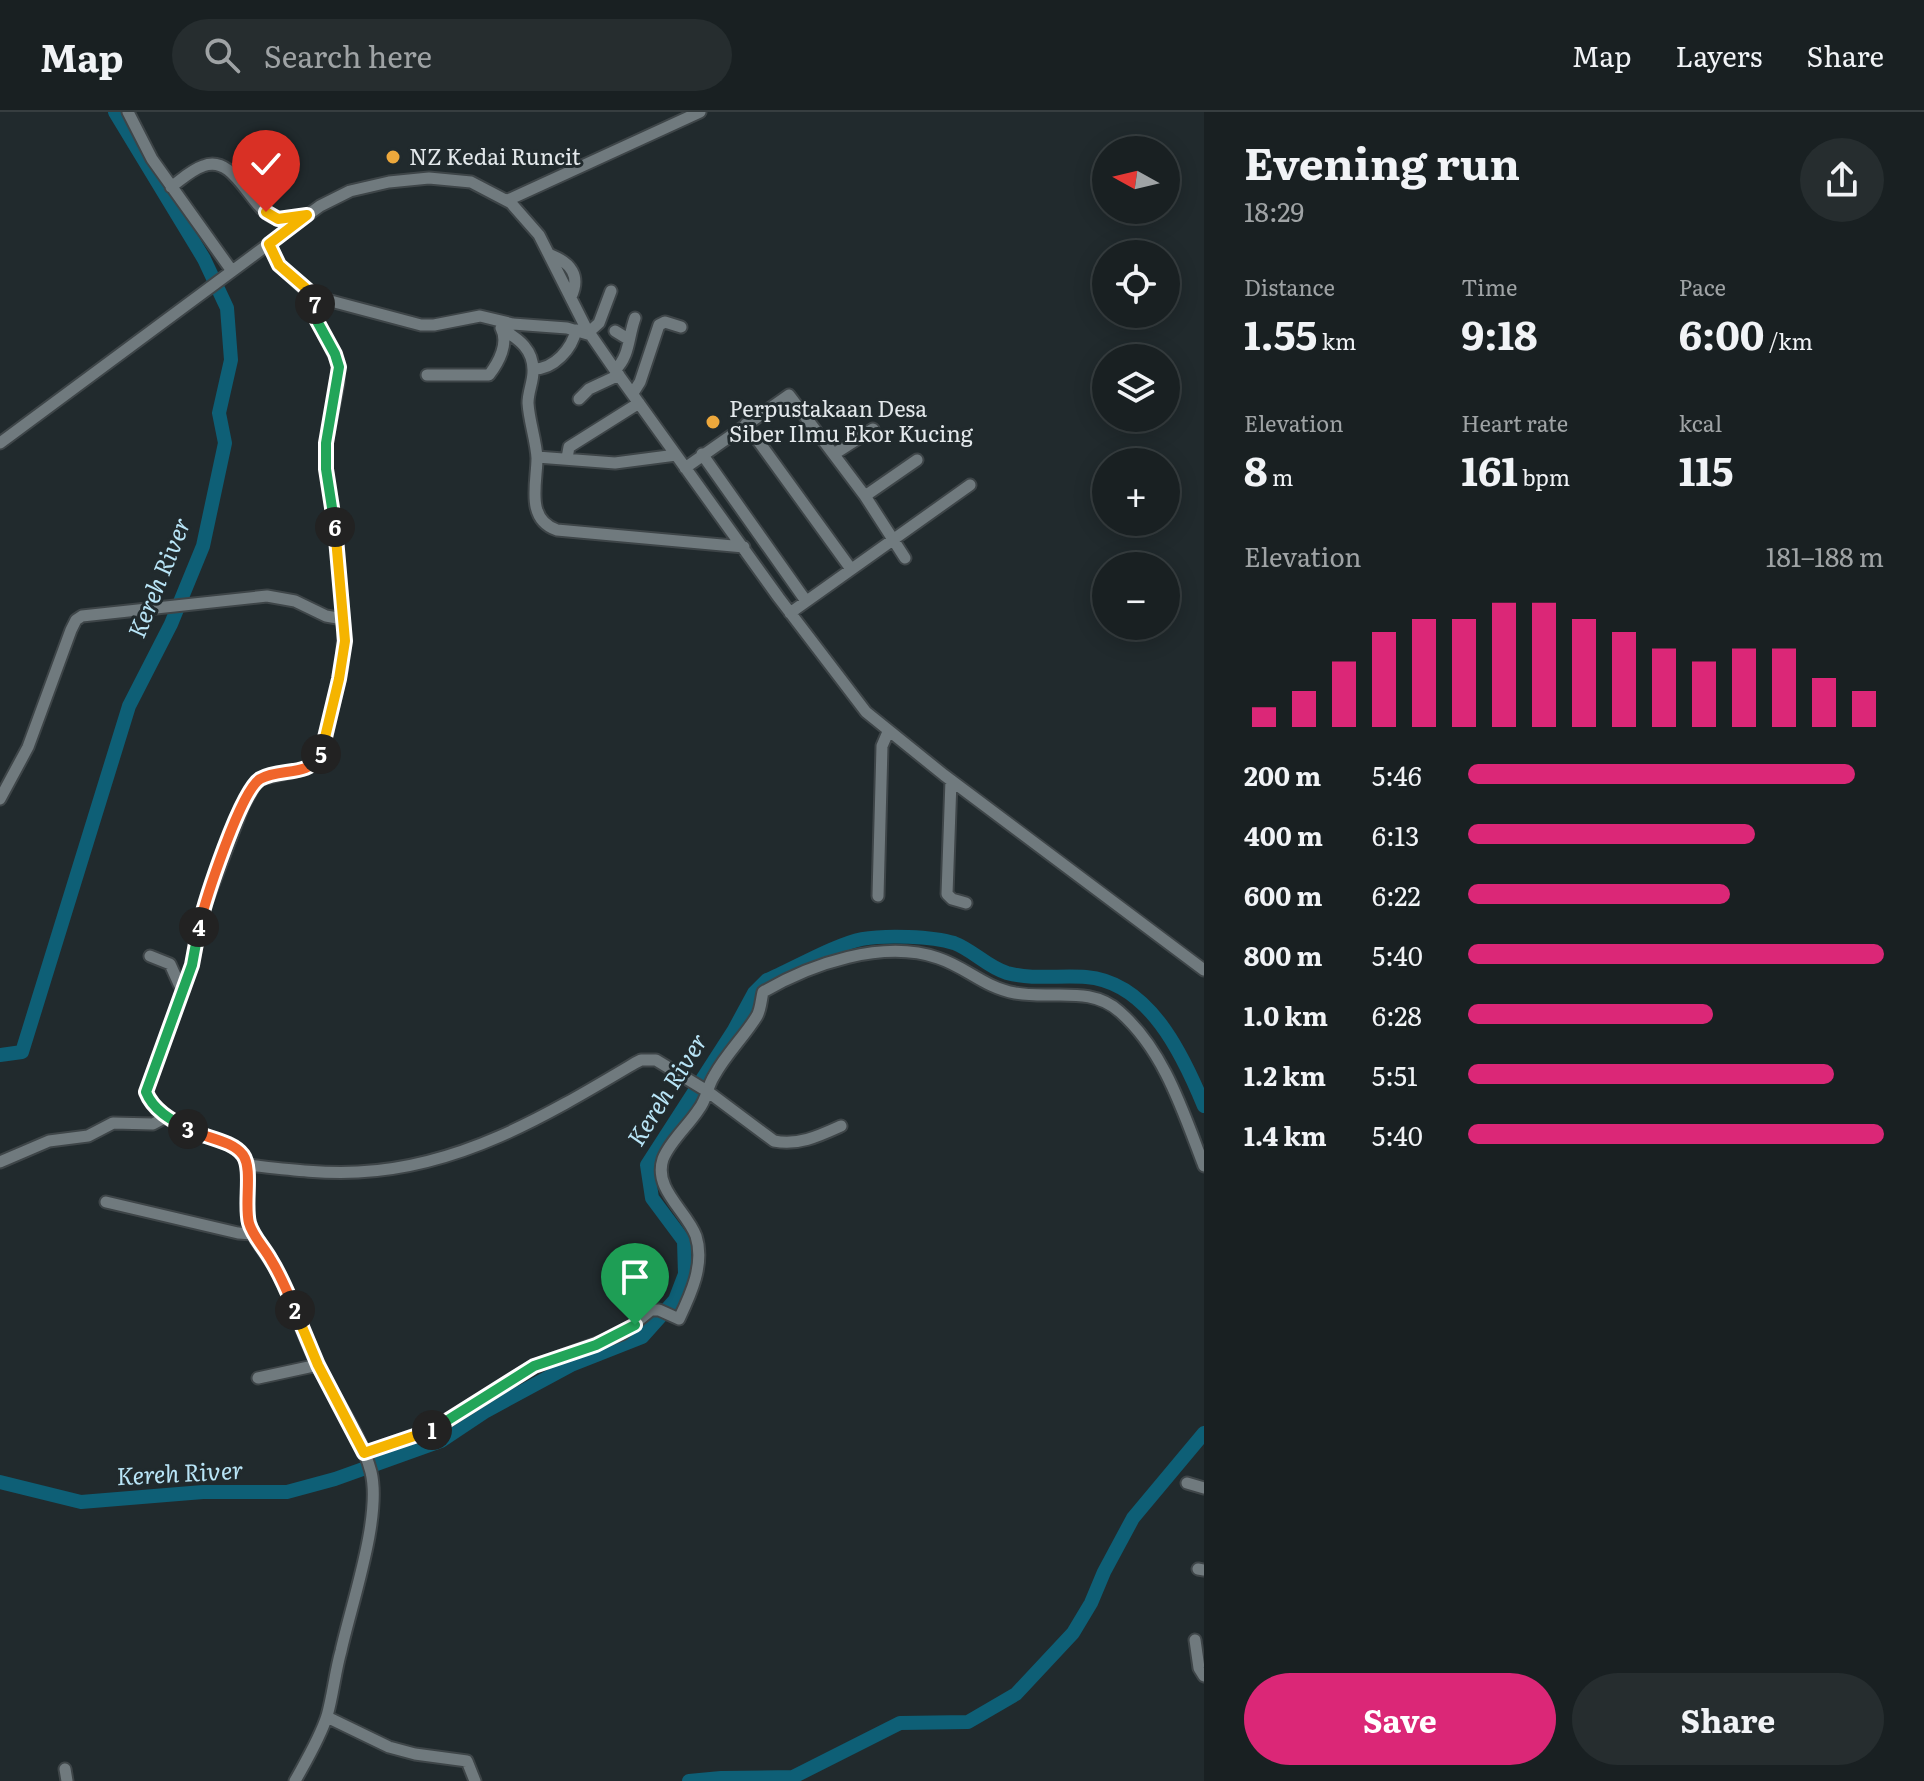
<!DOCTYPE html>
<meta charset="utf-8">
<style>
body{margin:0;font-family:Literata,serif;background:#262d2f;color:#f1f3f6;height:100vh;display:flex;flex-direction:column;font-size:30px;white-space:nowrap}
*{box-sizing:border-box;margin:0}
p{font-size:26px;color:#9fa3a5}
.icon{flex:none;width:44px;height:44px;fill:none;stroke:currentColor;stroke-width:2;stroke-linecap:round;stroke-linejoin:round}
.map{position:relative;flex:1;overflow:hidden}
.side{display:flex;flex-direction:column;background:#192022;width:720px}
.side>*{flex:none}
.needle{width:52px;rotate:278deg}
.tools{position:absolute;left:1092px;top:24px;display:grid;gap:16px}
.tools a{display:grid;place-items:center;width:88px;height:88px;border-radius:50%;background:#192022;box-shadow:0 4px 20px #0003,0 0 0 2px #373e40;font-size:40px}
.pin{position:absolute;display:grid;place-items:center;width:68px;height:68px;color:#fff;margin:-82px -34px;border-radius:50% 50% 50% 0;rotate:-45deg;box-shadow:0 0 8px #0007}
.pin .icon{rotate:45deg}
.km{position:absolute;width:40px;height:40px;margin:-20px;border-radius:50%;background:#222;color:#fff;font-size:22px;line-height:40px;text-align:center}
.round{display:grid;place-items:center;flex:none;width:84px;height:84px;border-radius:42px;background:#262d2f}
.head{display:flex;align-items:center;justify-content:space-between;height:136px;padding:0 40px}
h1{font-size:44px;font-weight:700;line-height:60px}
.stats{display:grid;grid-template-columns:repeat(3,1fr);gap:12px;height:136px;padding:8px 40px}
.stats div{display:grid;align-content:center}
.stats b{font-size:40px;font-weight:700}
.stats small{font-size:22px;font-weight:400}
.stats p{font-size:22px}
.chart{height:224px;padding:16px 40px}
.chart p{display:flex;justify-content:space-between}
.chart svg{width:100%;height:144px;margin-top:8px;stroke:#db2777;stroke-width:6}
.button{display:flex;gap:16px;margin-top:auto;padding:16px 40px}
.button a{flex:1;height:92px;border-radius:48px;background:#db2777;color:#fff;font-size:32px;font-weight:700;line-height:92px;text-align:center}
.button a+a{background:#262d2f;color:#f1f3f6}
ul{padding:0 40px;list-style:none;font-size:26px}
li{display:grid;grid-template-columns:128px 96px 1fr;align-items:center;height:60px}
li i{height:20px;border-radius:10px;background:#db2777}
header{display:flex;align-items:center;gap:48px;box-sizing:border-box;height:112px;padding:0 40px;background:#192022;border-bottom:2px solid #373e40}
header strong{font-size:38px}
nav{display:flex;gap:44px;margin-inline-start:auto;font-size:28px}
.search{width:560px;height:72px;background:#262d2f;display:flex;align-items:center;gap:20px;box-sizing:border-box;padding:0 28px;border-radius:44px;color:#9fa3a5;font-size:30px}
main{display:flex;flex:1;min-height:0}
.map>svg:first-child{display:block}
</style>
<header>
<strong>Map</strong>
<div class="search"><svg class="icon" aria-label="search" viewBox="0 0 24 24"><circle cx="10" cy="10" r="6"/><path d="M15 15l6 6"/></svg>Search here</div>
<nav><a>Map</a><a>Layers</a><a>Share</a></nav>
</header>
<main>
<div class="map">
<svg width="1204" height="1669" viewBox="0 0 1204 1669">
<rect width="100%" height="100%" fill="#212a2d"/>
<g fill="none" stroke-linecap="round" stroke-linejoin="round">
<path stroke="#0e5f76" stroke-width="14" d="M0,943L22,940L129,594L171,512L203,434L225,331L219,301L231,248L227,196L204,147L115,0
M0,1370L81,1390L203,1380H287L335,1367L441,1329L486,1299L571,1253L642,1225L675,1188L685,1162L684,1129L652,1086L647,1053L734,918L754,881L767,868C793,857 836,832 862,827C885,823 932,824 954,831C973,838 987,855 1007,861C1034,868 1059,863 1086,865C1149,870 1183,943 1204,994
M689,1669L721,1666L793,1665L900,1611L968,1610L1016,1582L1073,1521L1091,1491L1104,1460L1133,1406L1204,1321"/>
<defs>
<path id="minor" d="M128,0L152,47L232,159
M171,75C181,68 191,58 203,54C235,41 250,97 275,106C284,110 296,104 306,103
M508,88L700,0
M269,132L279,153L312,184L317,209L338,250V272L326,331V357L334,404L344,515L342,555L324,633L317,649L301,658L261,667L255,672L243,694L204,796L192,853L146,980C162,1024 228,1020 244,1045C254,1060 241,1099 253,1122C260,1136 272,1148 279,1163C293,1192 303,1223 317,1252C334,1287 361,1322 371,1360C382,1405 351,1493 341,1539C335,1560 333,1583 327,1604C320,1626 306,1649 295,1669
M551,143C571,151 581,164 571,185
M312,184L421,213H434L480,204L513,212L567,216L591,223
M502,217C519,227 534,238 533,260C533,270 528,280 528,291C529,309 536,328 537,346C537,371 525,407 557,418L744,435
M615,219L628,227
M589,220L599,211L611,179
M534,257C554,257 572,237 576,218
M615,258C630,244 628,225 635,206
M427,263H489C499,250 509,231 501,216
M633,281L640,270L659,213L665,210L681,215
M579,287L589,277L619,263
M746,312L851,457
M0,331L320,94L350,79L389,70L429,66L471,70L511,91L539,123L586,216L615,258L779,486L866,600L944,663L1204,858
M702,342L806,489
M834,342L873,317
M537,345L615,351L676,343
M567,346L569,335L639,291
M685,356L789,283L865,384L905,446
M865,384L917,348
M790,501L970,373
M951,668L947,782L952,787L966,791
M0,687L28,635L71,518L76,508L82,504L267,484L295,489L326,504L343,507
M878,784L882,634L888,620
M150,844L170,852L179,872L184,877
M0,1050L49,1029L88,1024L113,1011L153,1012L166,1005
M248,1053C284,1057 321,1062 358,1060C462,1055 549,1002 635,951L641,948H656L707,979L774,1029C798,1034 819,1024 841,1014
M106,1090L238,1121L253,1122
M258,1266L318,1253
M364,1341L440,1314L534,1254L622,1222L651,1198H659L679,1207C691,1182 705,1152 696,1124C687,1099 653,1077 663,1047C670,1029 689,1013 699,997C707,987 707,975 714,964C726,942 744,925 757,904C761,897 761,888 763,880C811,852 883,827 938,846C966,855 985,876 1015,881C1051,888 1091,873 1120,900C1165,940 1183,1000 1204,1054
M1187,1371L1204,1376
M1198,1457L1204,1458
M1195,1528L1199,1556L1204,1564
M327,1605L389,1635L415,1642L467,1649L475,1669
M65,1657L67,1669"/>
</defs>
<use href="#minor" stroke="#3e4548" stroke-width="15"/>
<use href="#minor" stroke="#707a7e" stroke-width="11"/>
</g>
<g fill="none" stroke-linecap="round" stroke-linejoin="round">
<defs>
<path id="split-1" d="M432,1318L534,1254L596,1233L635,1213"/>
<path id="split-2" d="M295,1198L318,1253L364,1341L432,1318"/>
<path id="split-3" d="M188,1017C204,1026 232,1028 243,1043C253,1057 244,1092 249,1111C253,1125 264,1135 271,1148C281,1164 288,1181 295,1198"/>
<path id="split-4" d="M188,1017C171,1008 153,998 146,980L192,853L199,815"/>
<path id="split-5" d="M199,815C205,789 240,680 260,667C281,655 308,666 321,642"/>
<path id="split-6" d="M321,642L339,567L345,529L335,415"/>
<path id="split-7" d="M315,192L317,209L335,242L339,255L326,331V357L335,415"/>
<path id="split-8" d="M266,100L278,107L307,103L269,132L279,153L309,179L315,192"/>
</defs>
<use href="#split-1" stroke="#fff" stroke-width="16"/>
<use href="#split-2" stroke="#fff" stroke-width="16"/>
<use href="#split-3" stroke="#fff" stroke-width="16"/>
<use href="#split-4" stroke="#fff" stroke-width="16"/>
<use href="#split-5" stroke="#fff" stroke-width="16"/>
<use href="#split-6" stroke="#fff" stroke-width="16"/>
<use href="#split-7" stroke="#fff" stroke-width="16"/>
<use href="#split-8" stroke="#fff" stroke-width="16"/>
<use href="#split-1" stroke="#22a559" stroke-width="10"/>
<use href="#split-2" stroke="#f5b400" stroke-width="10"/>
<use href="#split-3" stroke="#f0652b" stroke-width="10"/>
<use href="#split-4" stroke="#22a559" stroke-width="10"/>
<use href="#split-5" stroke="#f0652b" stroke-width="10"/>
<use href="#split-6" stroke="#f5b400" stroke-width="10"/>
<use href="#split-7" stroke="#22a559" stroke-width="10"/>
<use href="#split-8" stroke="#f5b400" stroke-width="10"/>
</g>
<g fill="#eda83c" stroke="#212a2d" stroke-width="3">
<circle cx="393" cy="45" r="8"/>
<circle cx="713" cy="310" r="8"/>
</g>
<g text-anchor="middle" stroke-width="6" stroke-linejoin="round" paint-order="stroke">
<g font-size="22" fill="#e3e8eb" stroke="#212a2d" text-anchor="start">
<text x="409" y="53">NZ Kedai Runcit</text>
<text x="729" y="305">Perpustakaan Desa<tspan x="729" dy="25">Siber Ilmu Ekor Kucing</tspan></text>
</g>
<g font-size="24" font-style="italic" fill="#b9e5f7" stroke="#212a2d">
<text transform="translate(160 466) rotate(-68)" y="8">Kereh River</text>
<text transform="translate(668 978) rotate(-58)" y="8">Kereh River</text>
<text transform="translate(180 1362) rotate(-3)" y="8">Kereh River</text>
</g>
</g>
</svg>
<div class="tools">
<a><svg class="needle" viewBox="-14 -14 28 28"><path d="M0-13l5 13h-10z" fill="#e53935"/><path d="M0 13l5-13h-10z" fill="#9fa3a5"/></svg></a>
<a><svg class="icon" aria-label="locate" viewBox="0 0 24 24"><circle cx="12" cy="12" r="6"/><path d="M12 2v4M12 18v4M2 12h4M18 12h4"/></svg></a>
<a><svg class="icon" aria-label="layers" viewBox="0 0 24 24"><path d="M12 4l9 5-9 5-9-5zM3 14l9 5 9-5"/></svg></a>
<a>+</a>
<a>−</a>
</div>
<div class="pin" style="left:635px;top:1213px;background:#1e9e55"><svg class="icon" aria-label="arrive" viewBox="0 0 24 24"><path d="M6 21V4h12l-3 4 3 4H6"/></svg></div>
<div class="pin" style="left:266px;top:100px;background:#d93025"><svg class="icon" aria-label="check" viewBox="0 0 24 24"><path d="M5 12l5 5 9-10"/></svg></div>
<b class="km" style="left:432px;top:1318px">1</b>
<b class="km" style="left:295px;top:1198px">2</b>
<b class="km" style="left:188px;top:1017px">3</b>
<b class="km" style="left:199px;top:815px">4</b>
<b class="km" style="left:321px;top:642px">5</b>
<b class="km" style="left:335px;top:415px">6</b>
<b class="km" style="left:315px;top:192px">7</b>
</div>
<section class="side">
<div class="head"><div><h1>Evening run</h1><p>18:29</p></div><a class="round"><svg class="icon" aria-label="share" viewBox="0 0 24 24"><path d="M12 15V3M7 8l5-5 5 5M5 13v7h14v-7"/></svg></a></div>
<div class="stats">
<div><p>Distance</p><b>1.55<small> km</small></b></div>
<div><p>Time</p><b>9:18</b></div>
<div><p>Pace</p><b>6:00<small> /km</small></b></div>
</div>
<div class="stats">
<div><p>Elevation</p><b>8<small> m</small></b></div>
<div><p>Heart rate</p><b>161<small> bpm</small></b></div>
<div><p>kcal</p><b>115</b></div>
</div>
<div class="chart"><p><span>Elevation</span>181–188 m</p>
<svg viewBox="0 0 160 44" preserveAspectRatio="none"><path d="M5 44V38M15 44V33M25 44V24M35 44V15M45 44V11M55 44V11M65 44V6M75 44V6M85 44V11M95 44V15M105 44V20M115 44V24M125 44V20M135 44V20M145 44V29M155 44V33"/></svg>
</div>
<ul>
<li><b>200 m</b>5:46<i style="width:93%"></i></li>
<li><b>400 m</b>6:13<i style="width:69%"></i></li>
<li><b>600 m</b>6:22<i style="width:63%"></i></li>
<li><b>800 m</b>5:40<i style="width:100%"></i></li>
<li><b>1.0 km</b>6:28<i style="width:59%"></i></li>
<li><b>1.2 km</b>5:51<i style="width:88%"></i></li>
<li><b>1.4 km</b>5:40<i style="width:100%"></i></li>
</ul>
<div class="button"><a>Save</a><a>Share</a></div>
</section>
</main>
